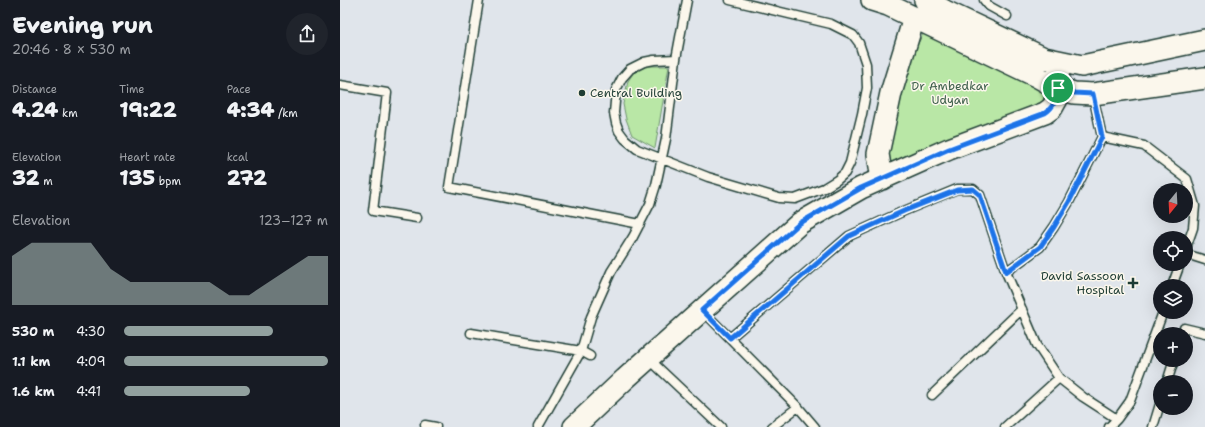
<!DOCTYPE html>
<meta charset="utf-8">
<style>
body{margin:0;font-family:"Shantell Sans",sans-serif;background:#20242c;color:#f1f3f6;height:100vh;display:flex;flex-direction:column;font-size:15px;white-space:nowrap}
*{box-sizing:border-box;margin:0}
p{font-size:13px;color:#9ea1a6}
.icon{flex:none;width:22px;height:22px;fill:none;stroke:currentColor;stroke-width:2;stroke-linecap:round;stroke-linejoin:round}
.map{position:relative;flex:1;overflow:hidden}
.drawer{display:flex;flex-direction:column;background:#171b24;width:340px}
.drawer>*{flex:none}
.needle{width:26px;rotate:198deg}
.tools{position:absolute;left:813px;top:183px;display:grid;gap:8px}
.tools a{display:grid;place-items:center;width:40px;height:40px;border-radius:50%;background:#171b24;box-shadow:0 4px 16px #0002;font-size:20px}
.pin{position:absolute;display:grid;place-items:center;width:34px;height:34px;color:#fff;margin:-17px;border:2px solid #fff;border-radius:50%;box-shadow:0 1px 4px #0007}
.round{display:grid;place-items:center;flex:none;width:42px;height:42px;border-radius:21px;background:#20242c}
.head{display:flex;align-items:center;justify-content:space-between;height:68px;padding:0 12px}
h1{font-size:22px;font-weight:800;line-height:30px}
.metrics{display:grid;grid-template-columns:repeat(3,1fr);gap:6px;height:68px;padding:4px 12px}
.metrics div{display:grid;align-content:center}
.metrics b{font-size:20px;font-weight:800}
.metrics small{font-size:11px;font-weight:400}
.metrics p{font-size:11px}
.chart{height:112px;padding:8px 12px}
.chart p{display:flex;justify-content:space-between}
.chart svg{width:100%;height:72px;margin-top:4px;fill:#92a19f;opacity:.7}
ul{padding:0 12px;list-style:none;font-size:13px}
li{display:grid;grid-template-columns:64px 48px 1fr;align-items:center;height:30px}
li i{height:10px;border-radius:5px;background:#92a19f}
main{display:flex;flex:1;min-height:0}
.map>svg:first-child{display:block}
</style>
<main>
<section class="drawer">
<div class="head"><div><h1>Evening run</h1><p>20:46 · 8 × 530 m</p></div><a class="round"><svg class="icon" aria-label="share" viewBox="0 0 24 24"><path d="M12 15V3M7 8l5-5 5 5M5 13v7h14v-7"/></svg></a></div>
<div class="metrics">
<div><p>Distance</p><b>4.24<small> km</small></b></div>
<div><p>Time</p><b>19:22</b></div>
<div><p>Pace</p><b>4:34<small> /km</small></b></div>
</div>
<div class="metrics">
<div><p>Elevation</p><b>32<small> m</small></b></div>
<div><p>Heart rate</p><b>135<small> bpm</small></b></div>
<div><p>kcal</p><b>272</b></div>
</div>
<div class="chart"><p><span>Elevation</span>123–127 m</p>
<svg viewBox="0 0 160 44" preserveAspectRatio="none"><path d="M0 44V14L10 6L20 6L30 6L40 6L50 22L60 30L70 30L80 30L90 30L100 30L110 38L120 38L130 30L140 22L150 14L160 14V44z"/></svg>
</div>
<ul>
<li><b>530 m</b>4:30<i style="width:73%"></i></li>
<li><b>1.1 km</b>4:09<i style="width:100%"></i></li>
<li><b>1.6 km</b>4:41<i style="width:62%"></i></li>
</ul>
</section>
<div class="map">
<svg width="865" height="427" viewBox="0 0 865 427">
<rect width="100%" height="100%" fill="#e0e5eb"/>
<filter id="ink" filterUnits="userSpaceOnUse"><feTurbulence type="fractalNoise" baseFrequency=".025" numOctaves="2"/><feDisplacementMap in="SourceGraphic" scale="8" xChannelSelector="R" yChannelSelector="G"/><feConvolveMatrix kernelMatrix="1 2 1 2 8 2 1 2 1" color-interpolation-filters="sRGB"/></filter>
<g filter="url(#ink)">
<path fill="#b9e7a6" stroke="#6c926d" d="M585,30L708,85L702,103L549,170L548,155L571,57Z
M305,66H329L315,148L292,135L286,119L283,104L288,81L294,72Z"/>
<g fill="none" stroke-linecap="round" stroke-linejoin="round">
<defs>
<path id="service" d="M139,0L109,187L300,224
M644,0L649,6L667,16
M336,59L314,60L304,62L290,69L282,78L276,90L274,113L276,123L279,131L285,139L297,149L368,177L439,198L455,199L484,188L497,180L505,173L510,163L522,114L527,88L526,64L519,43L513,35L491,24L390,0
M0,85L47,93L33,211L77,218
M762,137L804,146L847,179L855,206L853,228L846,248
M846,254L865,260
M666,272L700,247L714,227L729,202L762,137L753,95
M832,286L840,264
M363,311L458,407L475,427
M131,333L241,351L250,356
M842,334L844,328L865,333
M390,338L509,236L564,211L617,189H633L640,195L666,272L697,345L719,378L743,397L777,419L790,401L823,312
M309,359L381,427
M827,382L834,360
M592,395L682,309
M85,425L96,427
M198,427L241,351L251,317L271,272L293,237L310,204L316,185L326,139L336,59L347,0
M432,427L458,407
M665,427L719,378
M769,427L777,419
M813,427L820,404"/>
<path id="secondary" d="M532,0L548,5L696,76L718,88L734,93L753,94L865,78
M585,0L605,11L704,58L742,66L865,40
M542,179L538,154L551,93L574,18
M234,427L285,379L460,223L521,188L586,159L609,149L705,113L712,108L717,99L719,62"/>
</defs>
<use href="#service" stroke="#1f3d34" stroke-width="11"/>
<use href="#secondary" stroke="#1f3d34" stroke-width="24"/>
<use href="#service" stroke="#fbf7ec" stroke-width="8"/>
<use href="#secondary" stroke="#fbf7ec" stroke-width="21"/>
</g>
</g>
<g fill="none" stroke-linecap="round" stroke-linejoin="round" filter="url(#ink)">
<defs>
<path id="route" d="M718,88L734,93L753,94L762,137L729,202L714,227L700,247L666,272L640,195L633,189L617,190L564,211L509,236L390,338L362,310L460,223L521,188L609,149L705,113C715,106 716,99 718,88Z"/>
</defs>
<use href="#route" stroke="#fff" stroke-width="8"/>
<use href="#route" stroke="#1a73e8" stroke-width="5"/>
</g>
<g fill="#1f3d34" stroke="#fbf7ec" stroke-width="1.5">
<circle cx="242" cy="93" r="4"/>
<path d="M791 277h4v4h4v4h-4v4h-4v-4h-4v-4h4z"/>
</g>
<g text-anchor="middle" stroke-width="3" stroke-linejoin="round" paint-order="stroke">
<g font-size="12" fill="#3e5f4b" stroke="#fbf7ec">
<text x="610" y="90">Dr Ambedkar<tspan x="610" dy="14">Udyan</tspan></text>
</g>
<g font-size="12" fill="#1f3d34" stroke="#fbf7ec" text-anchor="start">
<text x="250" y="97">Central Building</text>
<text x="784" y="280" text-anchor="end">David Sassoon<tspan x="784" dy="14">Hospital</tspan></text>
</g>
</g>
</svg>
<div class="tools">
<a><svg class="needle" viewBox="-14 -14 28 28"><path d="M0-13l5 13h-10z" fill="#e53935"/><path d="M0 13l5-13h-10z" fill="#9ea1a6"/></svg></a>
<a><svg class="icon" aria-label="locate" viewBox="0 0 24 24"><circle cx="12" cy="12" r="6"/><path d="M12 2v4M12 18v4M2 12h4M18 12h4"/></svg></a>
<a><svg class="icon" aria-label="layers" viewBox="0 0 24 24"><path d="M12 4l9 5-9 5-9-5zM3 14l9 5 9-5"/></svg></a>
<a>+</a>
<a>−</a>
</div>
<div class="pin" style="left:718px;top:88px;background:#1e9e55"><svg class="icon" aria-label="arrive" viewBox="0 0 24 24"><path d="M6 21V4h12l-3 4 3 4H6"/></svg></div>
</div>
</main>
